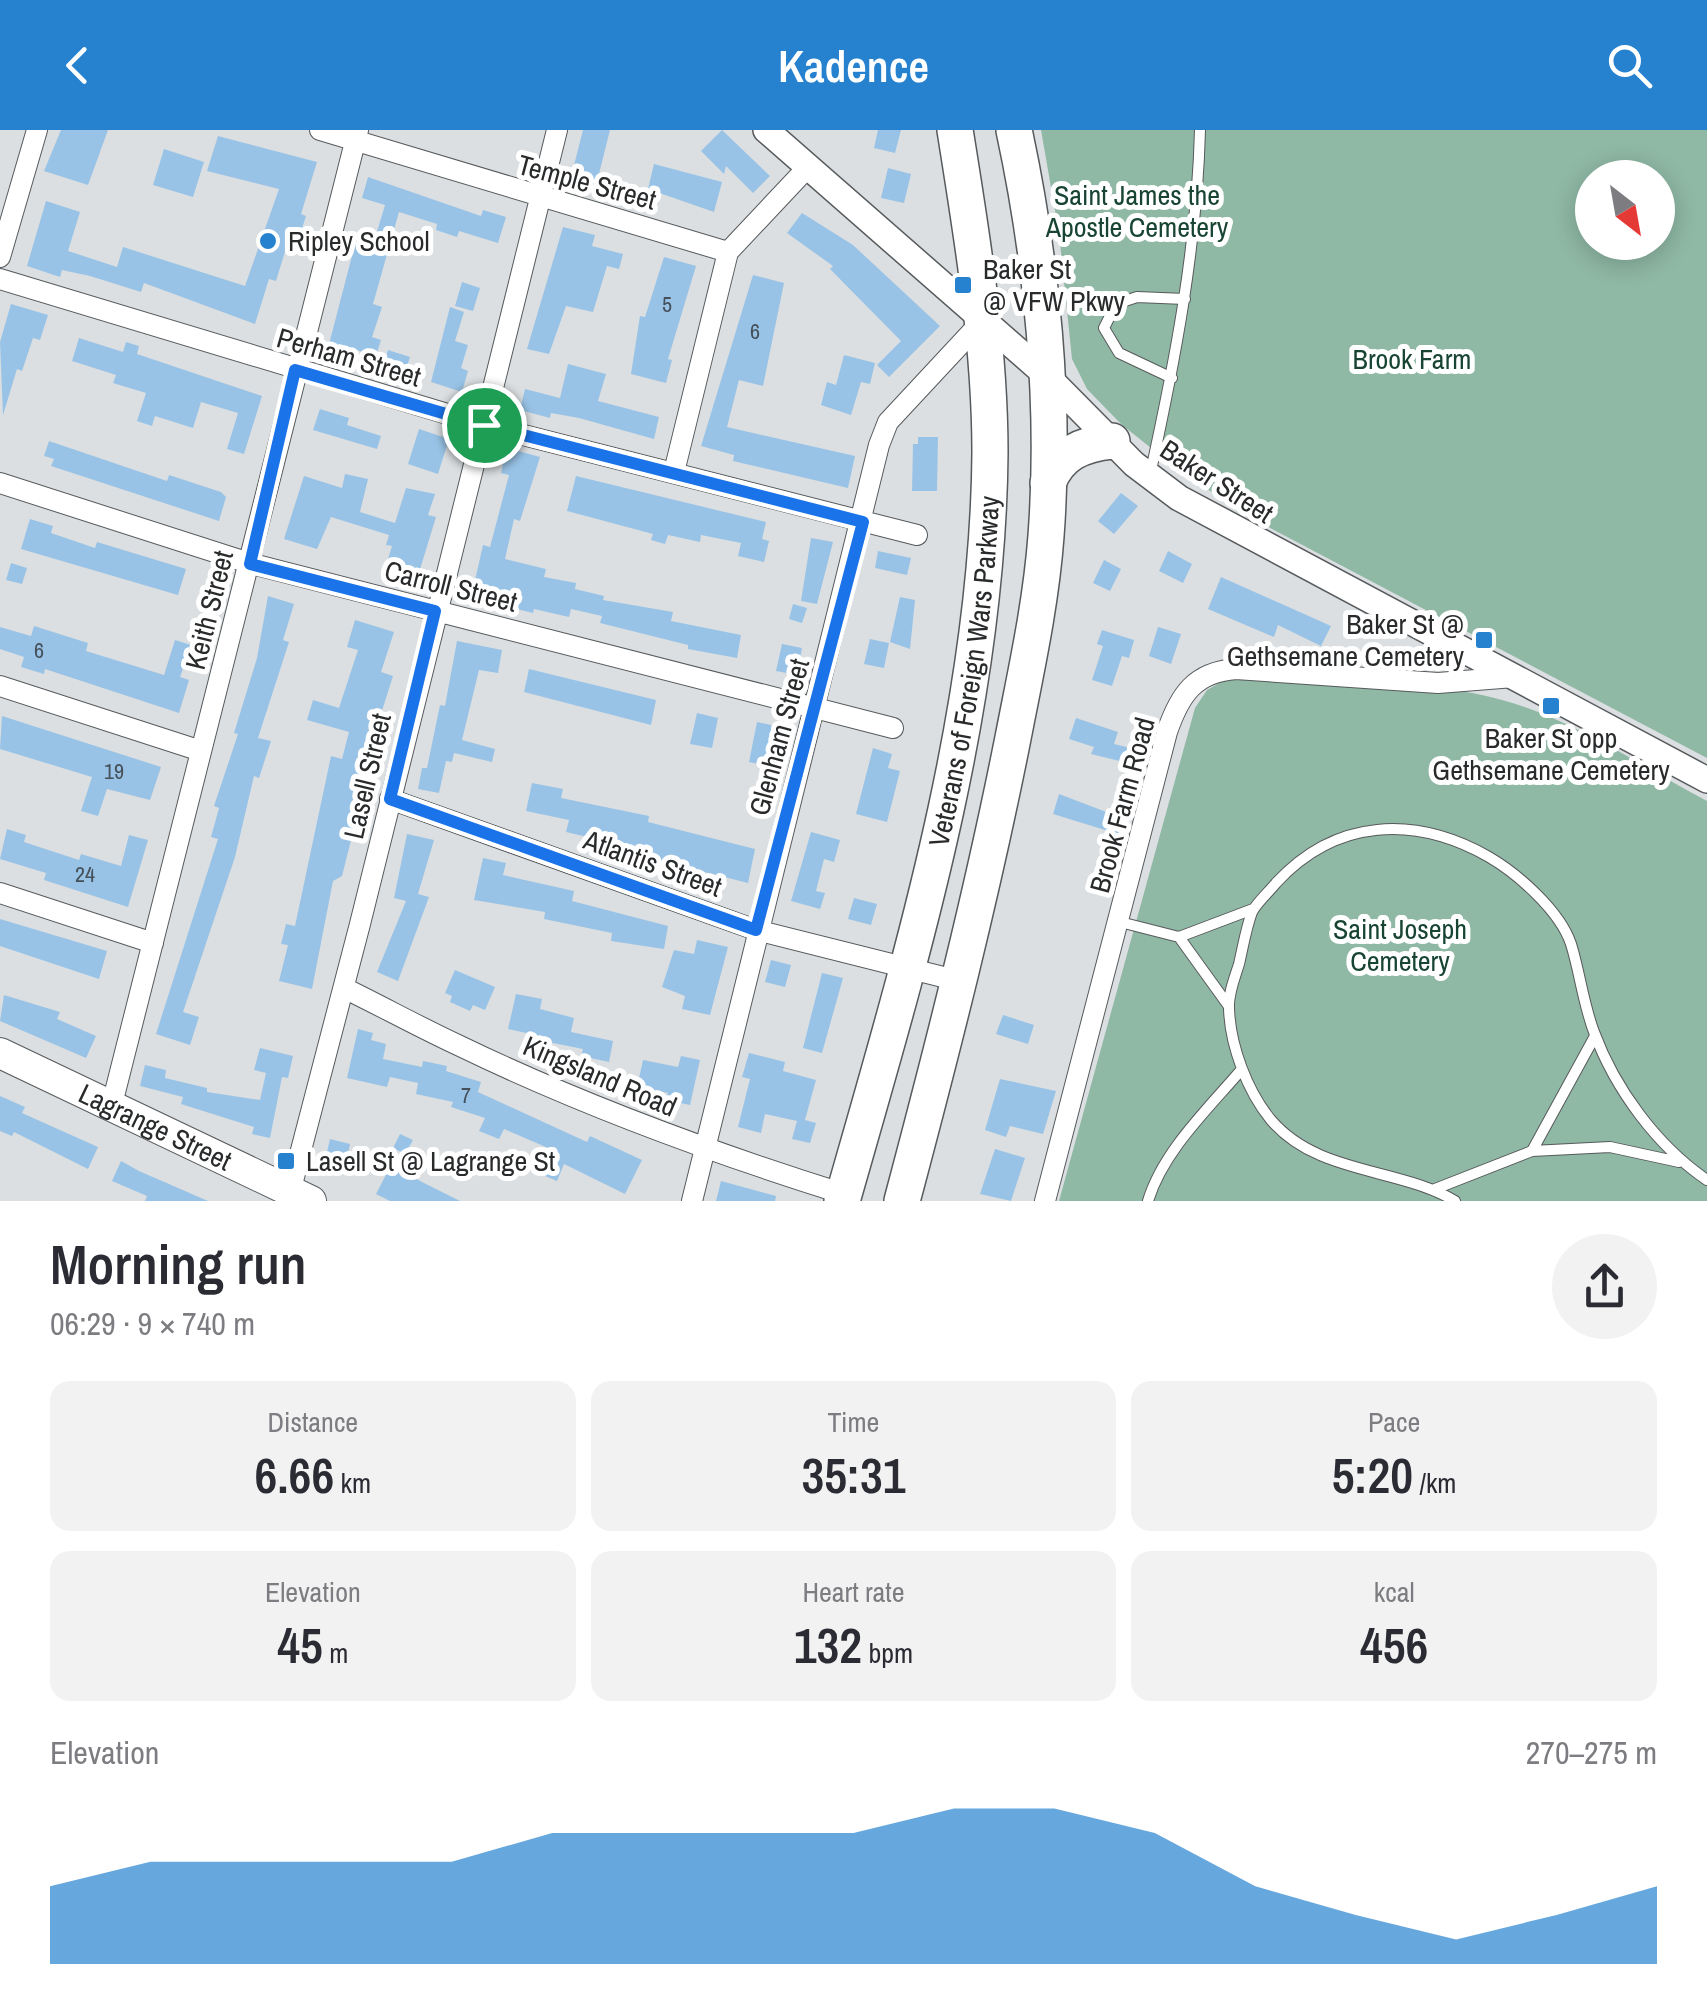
<!DOCTYPE html>
<meta charset="utf-8">
<style>
body{margin:0;font-family:"Archivo Narrow",sans-serif;background:#f2f2f3;color:#2b2b33;height:100vh;display:flex;flex-direction:column;font-size:38px;white-space:nowrap}
*{box-sizing:border-box;margin:0}
p{font-size:32px;color:#7c7c81}
.icon{flex:none;width:55px;height:55px;fill:none;stroke:currentColor;stroke-width:2;stroke-linecap:round;stroke-linejoin:round}
.map{position:relative;height:1071px;overflow:hidden}
.sheet{display:flex;flex-direction:column;background:#fff;flex:1}
.sheet>*{flex:none}
.needle{width:65px;rotate:149deg}
.buttons{position:absolute;left:1575px;top:30px;display:grid;gap:20px}
.buttons a{display:grid;place-items:center;width:100px;height:100px;border-radius:50%;background:#fff;box-shadow:0 5px 25px #0003;font-size:50px}
.pin{position:absolute;display:grid;place-items:center;width:85px;height:85px;color:#fff;margin:-42px;border:5px solid #fff;border-radius:50%;box-shadow:0 2px 10px #0007}
.round{display:grid;place-items:center;flex:none;width:105px;height:105px;border-radius:52px;background:#f2f2f3}
.summary{display:flex;align-items:center;justify-content:space-between;height:170px;padding:0 50px}
h1{font-size:55px;font-weight:600;line-height:75px}
.stats{display:grid;grid-template-columns:repeat(3,1fr);gap:15px;height:170px;padding:10px 50px}
.stats div{display:grid;align-content:center;border-radius:20px;background:#f2f2f3;text-align:center}
.stats b{font-size:50px;font-weight:600}
.stats small{font-size:28px;font-weight:400}
.stats p{font-size:28px}
.chart{height:280px;padding:20px 50px}
.chart p{display:flex;justify-content:space-between}
.chart svg{width:100%;height:180px;margin-top:10px;fill:#2682cf;opacity:.7}
header{display:flex;justify-content:space-between;align-items:center;height:130px;padding:0 50px;background:#2682cf;color:#fff;font-size:45px;font-weight:600}
.map>svg:first-child{display:block}
</style>
<header><svg class="icon" aria-label="back" viewBox="0 0 24 24"><path d="M15 5l-7 7 7 7"/></svg>Kadence<svg class="icon" aria-label="search" viewBox="0 0 24 24"><circle cx="10" cy="10" r="6"/><path d="M15 15l6 6"/></svg></header>
<div class="map">
<svg width="1707" height="1071" viewBox="0 0 1707 1071">
<rect width="100%" height="100%" fill="#dbdfe1"/>
<path fill="#8fb8a5" fill-rule="evenodd" d="M1041,0H1707V628L1272,399L1186,346L1121,294L1087,259L1072,229L1059,103ZM1592,48H1658V112H1592Z
M1228,548C1315,551 1418,547 1502,570C1573,589 1642,637 1707,671V1071H1059L1195,578L1207,560Z"/>
<path fill="#99c3e6" d="M61,0H108L88,55L44,41Z
M583,0H610L596,56L582,53L585,42L573,39Z
M722,0L770,46L753,63L726,36L724,44L701,21Z
M878,0H901L895,23L874,18Z
M218,6L317,32L301,84L306,86L297,114L288,112L276,151L269,149L255,194L144,153L141,162L90,146L62,140L60,147L27,136L46,71L80,82L68,121L117,137L123,117L245,156L279,59L207,41Z
M164,19L204,32L193,67L153,55Z
M654,34L722,52L714,82L648,59Z
M888,38L911,44L904,73L881,68Z
M368,47L481,86L483,80L506,87L498,113L459,101L457,107L436,100L437,94L399,82L373,174L382,177L372,207L381,210L376,226L356,220L354,226L328,218L359,99L376,105L385,75L362,68Z
M802,83L853,115L940,196L889,247L877,235L901,211L830,139L833,136L787,103Z
M563,97L595,105L592,116L623,124L619,139L607,136L593,182L566,176L549,224L527,219Z
M664,127L696,136L668,229L672,230L666,253L631,244L640,186L645,187Z
M753,145L784,153L763,256L739,250L727,297L855,326L848,358L733,331L734,325L701,316Z
M462,152L480,158L473,181L455,176Z
M11,174L48,185L40,210L33,208L22,241L17,239L3,285L0,212Z
M450,177L464,182L455,211L468,215L461,238L468,241L462,262L431,252Z
M79,208L123,222L126,212L139,216L137,224L262,266L244,324L227,319L238,283L201,272L193,298L155,286L152,296L137,291L146,263L113,253L116,245L72,231Z
M388,220L410,227L403,249L382,243Z
M844,225L875,233L870,254L861,252L851,285L821,275L827,252L836,255Z
M568,234L606,244L598,271L659,287L654,309L579,288L551,283L550,288L520,280L525,259L560,268Z
M320,279L349,288L347,295L381,306L377,319L313,300Z
M419,299L449,309L438,344L408,334Z
M918,307H938L937,361H912L913,314H918Z
M49,311L167,351L169,345L221,362L226,367L219,391L51,336L54,329L44,326Z
M507,318L540,327L520,391L514,389L505,429L546,439L544,447L576,453L575,459L604,466L603,470L673,482L671,491L741,505L737,528L688,519V515L600,493L602,486L571,479L569,487L534,479L533,483L471,468L483,415L490,417L509,345L501,343Z
M345,344L368,349L360,382L395,393L406,358L435,364L428,385L436,387L418,446L407,443L405,449L384,442L392,416L386,415L389,405L331,387L317,419L284,409L304,346L342,358Z
M576,346L766,392L762,409L769,411L764,432L738,426L741,413L701,405L700,412L668,405L665,414L651,410L653,404L567,381Z
M1121,363L1138,376L1114,404L1098,391Z
M30,389L53,396L51,403L95,418L97,412L186,439L178,465L21,419Z
M811,408L833,412L817,474L801,471Z
M878,421L911,428L907,445L875,438Z
M1168,421L1192,434L1183,453L1159,441Z
M1104,430L1121,439L1110,461L1093,453Z
M11,433L27,438L22,454L6,450Z
M1221,447L1331,496L1321,516L1278,495L1274,507L1208,479Z
M268,466L294,474L283,510L289,512L258,608L271,611L259,648L254,646L235,727L183,882L199,887L190,915L156,904L218,709L211,707L219,678L214,676L238,604L234,603L257,528Z
M900,467L915,470L910,519L890,512Z
M793,474L807,478L802,493L789,489Z
M355,490L394,502L381,542L393,546L374,606L371,604L359,650L366,651L342,746L333,751L312,859L279,851L288,815L281,814L286,794L295,796L331,626L342,629L349,602L307,590L313,570L339,578L358,520L347,517Z
M34,496L88,513L86,521L164,545L175,510L191,515L180,547L189,550L179,583L45,539L44,544L21,537L24,527L0,519V497L31,506Z
M1158,497L1181,504L1171,534L1149,526Z
M1102,500L1134,510L1129,528L1122,526L1112,556L1092,550L1103,516L1097,514Z
M870,509L889,513L884,538L864,534Z
M457,511L502,520L498,543L479,540L462,610L495,619L492,632L454,623L452,632L446,631L439,663L418,659L422,638H427L440,575L445,576Z
M782,514L802,518L797,545L776,541Z
M529,539L656,570L651,595L524,562Z
M697,583L718,588L712,618L690,614Z
M2,586L161,637L150,670L107,659L98,686L81,681L92,647L0,619Z
M1076,588L1118,602L1114,614L1143,621L1140,636L1091,624L1094,617L1069,609Z
M757,592L780,597L774,626L766,625L763,635L749,632Z
M873,618L892,624L888,638L900,641L887,692L856,684Z
M532,653L563,659L561,668L649,686L648,692L755,719L748,753L633,724L635,718L566,702L569,690L526,681Z
M1059,664L1122,688L1118,704L1053,684Z
M7,699L26,705L24,712L79,730L81,724L121,736L129,705L148,710L128,777L44,750L46,743L0,729Z
M811,702L840,710L834,732L824,729L816,761L825,763L820,779L791,771Z
M407,704L434,710L418,764L429,767L398,851L377,842L406,771L394,768Z
M483,728L506,733L503,745L574,761L572,771L668,796L664,819L611,811L612,803L544,789L545,782L474,770Z
M854,768L877,774L871,795L848,789Z
M0,789L107,821L99,849L0,816Z
M697,810L728,817L710,885L682,879L685,866L662,857L674,820L694,824Z
M771,830L791,835L785,857L765,852Z
M455,840L495,857L485,880L473,875L470,881L450,872L452,866L445,863Z
M822,843L843,848L822,923L803,918Z
M516,864L542,869L540,879L574,888L571,902L613,911L609,932L581,926L583,919L548,912L549,908L508,899Z
M4,865L60,882L57,889L96,906L86,928L0,891Z
M1003,885L1034,895L1028,914L996,904Z
M358,899L373,903L371,910L386,914L383,929L422,937L423,931L447,936L446,941L481,952L478,962L587,1012L590,1006L642,1030L625,1064L564,1034L557,1051L545,1046L548,1038L540,1035L548,1018L504,999L499,1009L479,1001L485,988L451,977L453,972L416,964L418,953L390,947L387,957L347,948Z
M260,918L293,926L288,948L282,947L270,1008L252,1004L254,997L181,974L183,967L140,956L145,935L166,940L165,948L207,958V962L260,970L266,943L254,940Z
M749,923L785,932L783,941L816,950L805,990L816,993L810,1013L792,1009L797,991L765,984L761,1003L738,997L750,949L742,947Z
M681,926L700,930L690,975L666,970L668,963L637,957L643,930L678,937Z
M1000,949L1056,961L1043,1004L1010,996L1006,1007L985,1000Z
M0,966L25,977L22,983L98,1017L88,1039L14,1002L12,1006L0,1001Z
M400,1004L413,1010L405,1024L393,1018Z
M330,1009L350,1014L343,1045L323,1040Z
M995,1019L1025,1028L1011,1071L980,1064Z
M121,1031L139,1041L208,1071H145L147,1066L112,1051Z
M391,1035L424,1053L460,1071H390L376,1064Z
M721,1051L776,1066L775,1071H716Z"/>
<g fill="none" stroke-linecap="round" stroke-linejoin="round">
<defs>
<path id="service" d="M1172,248L1119,223L1104,198L1116,174L1137,167L1185,169
M1150,345C1175,231 1197,117 1200,0
M1120,792L1179,807L1228,875
M1179,807L1253,779
M1532,1021L1610,1017L1679,1032
M1435,1059L1532,1021L1595,906
M1148,1071C1163,1021 1209,978 1242,939
M1455,1071C1398,1037 1318,1045 1271,990C1247,961 1230,915 1229,878C1228,864 1235,847 1239,834C1243,817 1246,798 1252,782C1257,772 1269,762 1276,753C1336,688 1415,685 1489,727C1518,744 1560,781 1571,814C1580,843 1583,873 1594,902C1615,959 1657,1016 1707,1050"/>
<path id="minor" d="M320,0L728,122L808,37
M0,127L37,0
M0,149L484,295L917,405
M674,342L728,122
M0,353L249,433L893,598
M0,556L201,621
M390,669L756,800L959,851
M0,763L153,813
M344,858C383,877 421,898 460,916C584,976 713,1023 844,1064
M112,974L358,0
M288,1070L360,794L557,0
M692,1071L879,315L888,292L982,191
M1045,1071L1167,602C1180,564 1195,542 1236,539L1438,553L1514,547"/>
<path id="tertiary" d="M766,0L1046,245L1134,334L1179,368L1707,650"/>
<g id="secondary">
<path id="s1" d="M0,923L311,1071"/>
</g>
<g id="trunk">
<path d="M1048,353C1059,324 1082,314 1112,311"/>
<path id="s2" d="M842,1071C911,829 988,577 990,323C990,215 972,106 955,0"/>
<path d="M902,1071C943,917 982,764 1013,608C1026,541 1041,474 1046,406C1056,273 1042,130 1014,0"/>
</g>
</defs>
<use href="#service" stroke="#575a5c" stroke-width="12"/>
<use href="#minor" stroke="#575a5c" stroke-width="22"/>
<use href="#tertiary" stroke="#575a5c" stroke-width="28"/>
<use href="#secondary" stroke="#575a5c" stroke-width="32"/>
<use href="#trunk" stroke="#575a5c" stroke-width="38"/>
<use href="#service" stroke="#fff" stroke-width="10"/>
<use href="#minor" stroke="#fff" stroke-width="20"/>
<use href="#tertiary" stroke="#fff" stroke-width="25"/>
<use href="#secondary" stroke="#fff" stroke-width="30"/>
<use href="#trunk" stroke="#fff" stroke-width="35"/>
</g>
<g fill="none" stroke-linecap="round" stroke-linejoin="round">
<defs>
<path id="route" d="M295,240L484,295L863,392L756,800L390,669L435,481L250,434Z"/>
</defs>
<use href="#route" stroke="#fff" stroke-width="20"/>
<use href="#route" stroke="#1a73e8" stroke-width="12"/>
</g>
<g fill="#2682cf" stroke="#fff" stroke-width="4">
<circle cx="268" cy="111" r="10"/>
<rect x="953" y="145" width="20" height="20" rx="5"/>
<rect x="1474" y="500" width="20" height="20" rx="5"/>
<rect x="1541" y="566" width="20" height="20" rx="5"/>
<rect x="276" y="1021" width="20" height="20" rx="5"/>
</g>
<g text-anchor="middle" stroke-width="10" stroke-linejoin="round" paint-order="stroke">
<g font-size="22" fill="#44505a">
<text x="667" y="182">5</text>
<text x="755" y="209">6</text>
<text x="39" y="528">6</text>
<text x="114" y="649">19</text>
<text x="85" y="752">24</text>
<text x="466" y="973">7</text>
</g>
<g font-size="28" fill="#282a2b" stroke="#fff">
<text transform="translate(587 52) rotate(15)" y="10">Temple Street</text>
<text transform="translate(349 227) rotate(16)" y="10">Perham Street</text>
<text transform="translate(1217 351) rotate(33)" y="10">Baker Street</text>
<text transform="translate(451 456) rotate(14)" y="10">Carroll Street</text>
<text transform="translate(209 480) rotate(-76)" y="10">Keith Street</text>
<text dy="10" stroke="none"><textPath href="#s2" startOffset="545">Veterans of Foreign Wars Parkway</textPath></text>
<text transform="translate(779 607) rotate(-75)" y="10">Glenham Street</text>
<text transform="translate(367 646) rotate(-77)" y="10">Lasell Street</text>
<text transform="translate(1122 675) rotate(-75)" y="10">Brook Farm Road</text>
<text transform="translate(653 733) rotate(20)" y="10">Atlantis Street</text>
<text transform="translate(600 946) rotate(23)" y="10">Kingsland Road</text>
<text dy="10" stroke="none"><textPath href="#s1" startOffset="172">Lagrange Street</textPath></text>
</g>
<g font-size="28" fill="#184533" stroke="#fff">
<text x="1137" y="75">Saint James the<tspan x="1137" dy="32">Apostle Cemetery</tspan></text>
<text x="1412" y="239">Brook Farm</text>
<text x="1400" y="809">Saint Joseph<tspan x="1400" dy="32">Cemetery</tspan></text>
</g>
<g font-size="28" fill="#282a2b" stroke="#fff" text-anchor="start">
<text x="288" y="121">Ripley School</text>
<text x="983" y="149">Baker St<tspan x="983" dy="32">@ VFW Pkwy</tspan></text>
<text x="1464" y="504" text-anchor="end">Baker St @<tspan x="1464" dy="32">Gethsemane Cemetery</tspan></text>
<text x="1551" y="618" text-anchor="middle">Baker St opp<tspan x="1551" dy="32">Gethsemane Cemetery</tspan></text>
<text x="306" y="1041">Lasell St @ Lagrange St</text>
</g>
</g>
</svg>
<div class="buttons">
<a><svg class="needle" viewBox="-14 -14 28 28"><path d="M0-13l5 13h-10z" fill="#e53935"/><path d="M0 13l5-13h-10z" fill="#7c7c81"/></svg></a>
</div>
<div class="pin" style="left:484px;top:295px;background:#1e9e55"><svg class="icon" aria-label="arrive" viewBox="0 0 24 24"><path d="M6 21V4h12l-3 4 3 4H6"/></svg></div>
</div>
<section class="sheet">
<div class="summary"><div><h1>Morning run</h1><p>06:29 · 9 × 740 m</p></div><a class="round"><svg class="icon" aria-label="share" viewBox="0 0 24 24"><path d="M12 15V3M7 8l5-5 5 5M5 13v7h14v-7"/></svg></a></div>
<div class="stats">
<div><p>Distance</p><b>6.66<small> km</small></b></div>
<div><p>Time</p><b>35:31</b></div>
<div><p>Pace</p><b>5:20<small> /km</small></b></div>
</div>
<div class="stats">
<div><p>Elevation</p><b>45<small> m</small></b></div>
<div><p>Heart rate</p><b>132<small> bpm</small></b></div>
<div><p>kcal</p><b>456</b></div>
</div>
<div class="chart"><p><span>Elevation</span>270–275 m</p>
<svg viewBox="0 0 160 44" preserveAspectRatio="none"><path d="M0 44V25L10 19L20 19L30 19L40 19L50 12L60 12L70 12L80 12L90 6L100 6L110 12L120 25L130 32L140 38L150 32L160 25V44z"/></svg>
</div>
</section>
